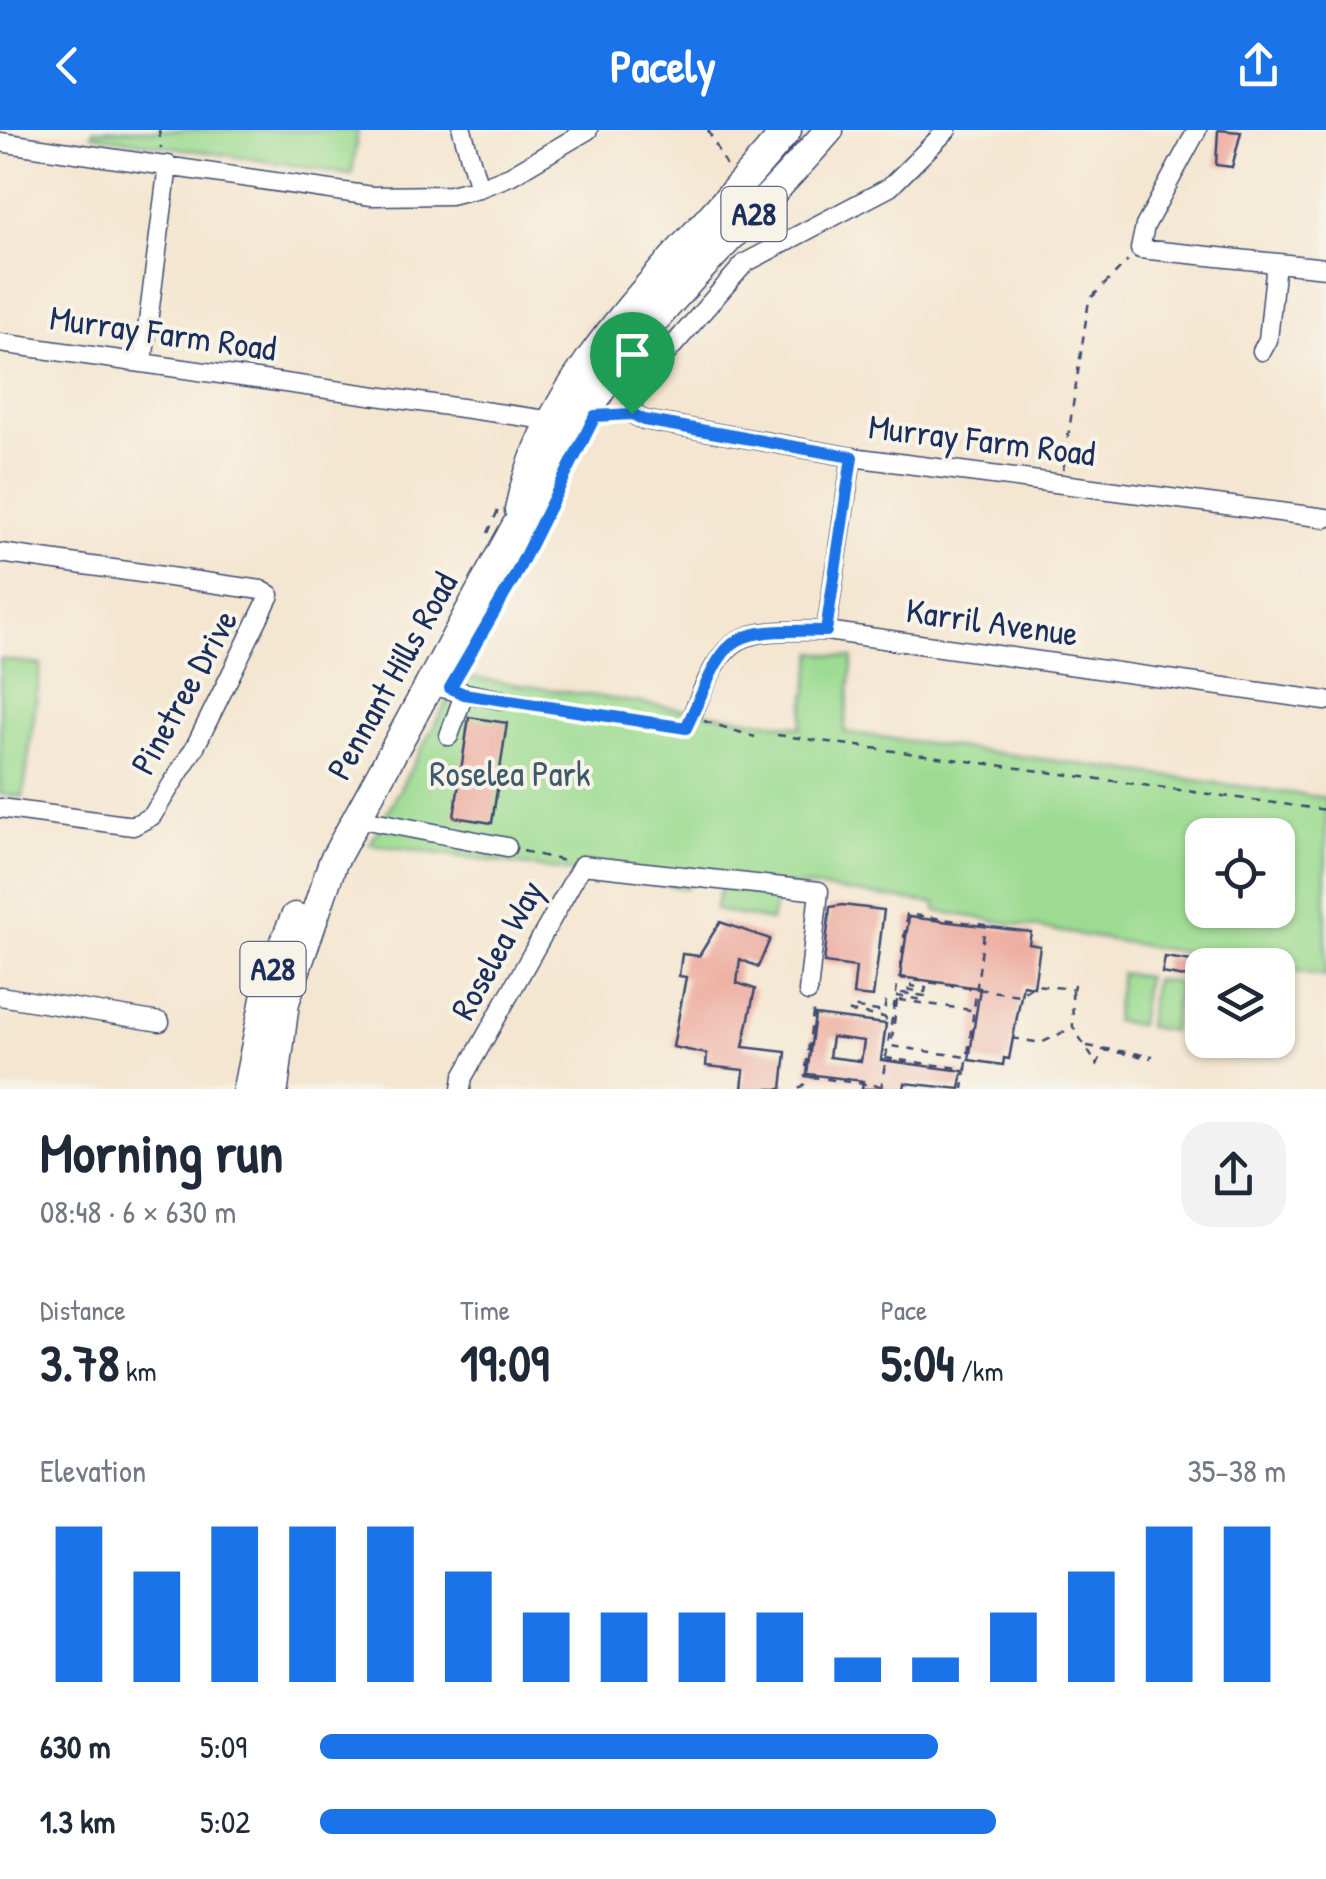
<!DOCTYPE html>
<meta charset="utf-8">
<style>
body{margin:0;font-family:"Patrick Hand",sans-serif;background:#f2f2f3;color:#1f2937;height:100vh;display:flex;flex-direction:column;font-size:38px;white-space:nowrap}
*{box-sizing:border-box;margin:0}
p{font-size:32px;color:#747a83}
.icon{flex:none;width:55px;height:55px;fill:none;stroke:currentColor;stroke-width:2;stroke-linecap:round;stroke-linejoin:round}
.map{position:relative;height:959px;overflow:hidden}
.details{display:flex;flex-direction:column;background:#fff;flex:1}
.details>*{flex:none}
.controls{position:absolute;left:1185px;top:688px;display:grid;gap:20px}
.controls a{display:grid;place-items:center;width:110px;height:110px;border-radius:20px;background:#fff;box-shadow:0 2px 8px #0004;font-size:50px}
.pin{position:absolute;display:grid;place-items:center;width:85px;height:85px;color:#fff;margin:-102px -42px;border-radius:50% 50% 50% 0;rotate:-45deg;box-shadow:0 0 10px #0007}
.pin .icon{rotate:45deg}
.round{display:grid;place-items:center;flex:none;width:105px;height:105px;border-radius:30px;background:#f2f2f3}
.headline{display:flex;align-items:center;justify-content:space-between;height:170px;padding:0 40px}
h1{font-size:55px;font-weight:800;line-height:75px}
.figures{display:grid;grid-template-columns:repeat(3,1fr);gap:15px;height:170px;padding:10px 40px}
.figures div{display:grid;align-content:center}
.figures b{font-size:50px;font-weight:800}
.figures small{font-size:28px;font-weight:400}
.figures p{font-size:28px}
.chart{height:280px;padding:20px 40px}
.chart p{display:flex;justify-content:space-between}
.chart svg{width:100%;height:180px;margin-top:10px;stroke:#1a73e8;stroke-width:6}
ul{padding:0 40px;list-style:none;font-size:32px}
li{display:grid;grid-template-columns:160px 120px 1fr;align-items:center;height:75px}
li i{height:25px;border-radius:12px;background:#1a73e8}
header{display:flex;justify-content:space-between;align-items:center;height:130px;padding:0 40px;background:#1a73e8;color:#fff;font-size:45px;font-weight:800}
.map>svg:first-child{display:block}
</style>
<header><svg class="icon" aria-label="back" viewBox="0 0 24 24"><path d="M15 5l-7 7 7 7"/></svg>Pacely<svg class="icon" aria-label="share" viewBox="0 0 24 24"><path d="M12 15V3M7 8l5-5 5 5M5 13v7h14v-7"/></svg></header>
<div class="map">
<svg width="1326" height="959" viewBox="0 0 1326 959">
<rect width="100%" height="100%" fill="#f7f3e8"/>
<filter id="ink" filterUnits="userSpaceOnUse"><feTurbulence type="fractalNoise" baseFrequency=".01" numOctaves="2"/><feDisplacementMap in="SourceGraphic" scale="20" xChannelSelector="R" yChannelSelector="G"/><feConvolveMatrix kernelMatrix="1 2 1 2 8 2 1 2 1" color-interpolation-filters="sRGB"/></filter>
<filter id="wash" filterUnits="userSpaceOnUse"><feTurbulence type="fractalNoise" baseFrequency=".0048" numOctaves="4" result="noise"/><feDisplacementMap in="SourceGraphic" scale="40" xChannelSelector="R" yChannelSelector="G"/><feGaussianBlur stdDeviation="2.25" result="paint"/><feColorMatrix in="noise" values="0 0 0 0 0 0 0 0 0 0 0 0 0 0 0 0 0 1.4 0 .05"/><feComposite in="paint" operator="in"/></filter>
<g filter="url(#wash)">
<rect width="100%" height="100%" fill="#f4e6d0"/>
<path fill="#9cdb91" stroke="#5c8578" stroke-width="2.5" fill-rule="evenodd" d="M93,0H358L352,44L92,5Z
M814,522L853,528L844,602L1326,668V846L936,781V774L813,757L693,749L687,758L370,714L461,546L801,597ZM1202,705H1278V780H1202Z
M0,529L41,535L23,667L0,664Z
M721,756L776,768L771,791L715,780Z
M1121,843L1146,847L1139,895L1114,891Z
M1154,849L1179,853L1172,901L1147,897Z"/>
<g id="blocks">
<path fill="#eca699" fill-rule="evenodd" d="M1218,0L1241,2L1232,37L1216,35Z
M469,587L507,593L492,693L454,687Z
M842,775L884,780L873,867L853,865L856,837L824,833L830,777Z
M909,787L1031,802L1029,814L1040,816L1034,857L1023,855L1009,929L1004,928L1003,935L969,930L980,858L900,847Z
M720,792L770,809L758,837L740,829L737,853L755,859L743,917L786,922L782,959H742L744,940L706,936L707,924L673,917L686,847L679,846L682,824L699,826Z
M1165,827L1199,832L1196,849L1162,843Z
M815,885L886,894L881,930L963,941L960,959L905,953L904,959H862L863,951L807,944ZM832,907L864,911L861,931L829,927Z"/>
</g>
</g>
<g filter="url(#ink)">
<use href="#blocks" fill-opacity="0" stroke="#3c4a6f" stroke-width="2.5"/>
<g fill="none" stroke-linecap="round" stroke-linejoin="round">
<defs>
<path id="minor" d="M462,0L479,58
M947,0L890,57L745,133L651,241L633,271L632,284L644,290L852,327L1326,388
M1197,0L1145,96L1140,119L1326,138
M0,12L372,66L450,65L479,58L510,46L588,0
M0,213L554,291
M1262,221L1268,210L1276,133
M143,232L168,35
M0,423L261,460L270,465L195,617L152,686L133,696L0,678
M826,501L852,327
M430,556L502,570
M693,583C727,499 738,500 826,501L1326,571
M449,606L464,564
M357,688L507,717
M0,866L160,892
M461,959L463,947L582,735L819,761L808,862"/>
<path id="highway" d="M519,380C547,235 698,112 787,0
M247,959L269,849L295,787
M274,959L285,872L333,732L516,396C560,342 584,276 628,222C690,144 764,76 829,0"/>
</defs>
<use href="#minor" stroke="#3c4a6f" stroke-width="21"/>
<use href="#highway" stroke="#3c4a6f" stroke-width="31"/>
<path stroke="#3c4a6f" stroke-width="2.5" stroke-dasharray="8 8" stroke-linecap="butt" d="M159,0L161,18
M708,0L728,39
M1063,340L1089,170L1128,131
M488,403L499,378
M457,548L523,428
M517,572L687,596
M704,591L755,607
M777,605L1326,680
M523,721L564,731
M1072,861L1073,897L1097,935L1103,920L1151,928
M896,866L924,870L925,866L902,863L903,859L925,862L926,858L911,856L912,850
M897,870L891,916L966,927
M899,870L971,880
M886,871L884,882L851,877L850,882L884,887L888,892
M1012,908L1041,913L1072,898
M1087,916L1153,926
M885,928L966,939L963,959
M966,939L985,795L907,784L899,848L1019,865L1035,855L1073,859L1076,846
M812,947L805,946L814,875
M799,959L812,947L880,956
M881,959L898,850"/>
<use href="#minor" stroke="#fff" stroke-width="18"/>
<use href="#highway" stroke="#fff" stroke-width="28"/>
</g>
</g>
<g fill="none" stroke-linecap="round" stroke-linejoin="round" filter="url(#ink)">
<defs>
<path id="route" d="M632,284L644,290L852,327L826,501C719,499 729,506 686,598L464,564L450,558L514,448L595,286Z"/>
</defs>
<use href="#route" stroke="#fff" stroke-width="20"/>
<use href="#route" stroke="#1a73e8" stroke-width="12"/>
</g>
<g text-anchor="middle" stroke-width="8" stroke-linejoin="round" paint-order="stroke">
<g fill="#f7f3e8" stroke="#5d6a87" stroke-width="2.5">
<rect x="721.5" y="57" width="65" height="54" rx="8"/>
<rect x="240.5" y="812" width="65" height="54" rx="8"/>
</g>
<g font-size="32" font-weight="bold" fill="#1b2f5e">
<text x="754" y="95">A28</text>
<text x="273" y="850">A28</text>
</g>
<g font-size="35" fill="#1b2f5e" stroke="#f7f3e8">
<text transform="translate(163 203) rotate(8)" y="12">Murray Farm Road</text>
<text transform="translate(982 310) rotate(7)" y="12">Murray Farm Road</text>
<text transform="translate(992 492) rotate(8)" y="12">Karril Avenue</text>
<text transform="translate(392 546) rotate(-61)" y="12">Pennant Hills Road</text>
<text transform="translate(184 562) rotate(-61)" y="12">Pinetree Drive</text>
<text transform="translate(497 820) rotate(-61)" y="12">Roselea Way</text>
</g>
<g font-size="35" fill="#3b5a6b" stroke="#f7f3e8">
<text x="510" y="656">Roselea Park</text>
</g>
</g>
</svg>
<div class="controls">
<a><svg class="icon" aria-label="locate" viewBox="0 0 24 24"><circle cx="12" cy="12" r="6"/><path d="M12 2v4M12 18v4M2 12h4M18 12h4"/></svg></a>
<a><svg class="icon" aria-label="layers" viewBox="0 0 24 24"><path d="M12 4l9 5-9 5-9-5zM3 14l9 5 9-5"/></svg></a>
</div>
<div class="pin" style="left:632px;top:284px;background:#1e9e55"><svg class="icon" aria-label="arrive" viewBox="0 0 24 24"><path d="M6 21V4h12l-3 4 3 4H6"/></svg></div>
</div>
<section class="details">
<div class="headline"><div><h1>Morning run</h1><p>08:48 · 6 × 630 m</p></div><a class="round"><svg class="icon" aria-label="share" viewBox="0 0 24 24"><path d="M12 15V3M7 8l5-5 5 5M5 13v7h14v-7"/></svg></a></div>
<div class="figures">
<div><p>Distance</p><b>3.78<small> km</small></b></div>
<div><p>Time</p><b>19:09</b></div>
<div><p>Pace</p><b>5:04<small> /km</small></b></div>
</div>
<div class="chart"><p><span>Elevation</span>35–38 m</p>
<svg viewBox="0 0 160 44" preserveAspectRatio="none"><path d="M5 44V6M15 44V17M25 44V6M35 44V6M45 44V6M55 44V17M65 44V27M75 44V27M85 44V27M95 44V27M105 44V38M115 44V38M125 44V27M135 44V17M145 44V6M155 44V6"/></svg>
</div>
<ul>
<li><b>630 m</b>5:09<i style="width:64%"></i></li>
<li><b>1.3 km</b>5:02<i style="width:70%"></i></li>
</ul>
</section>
